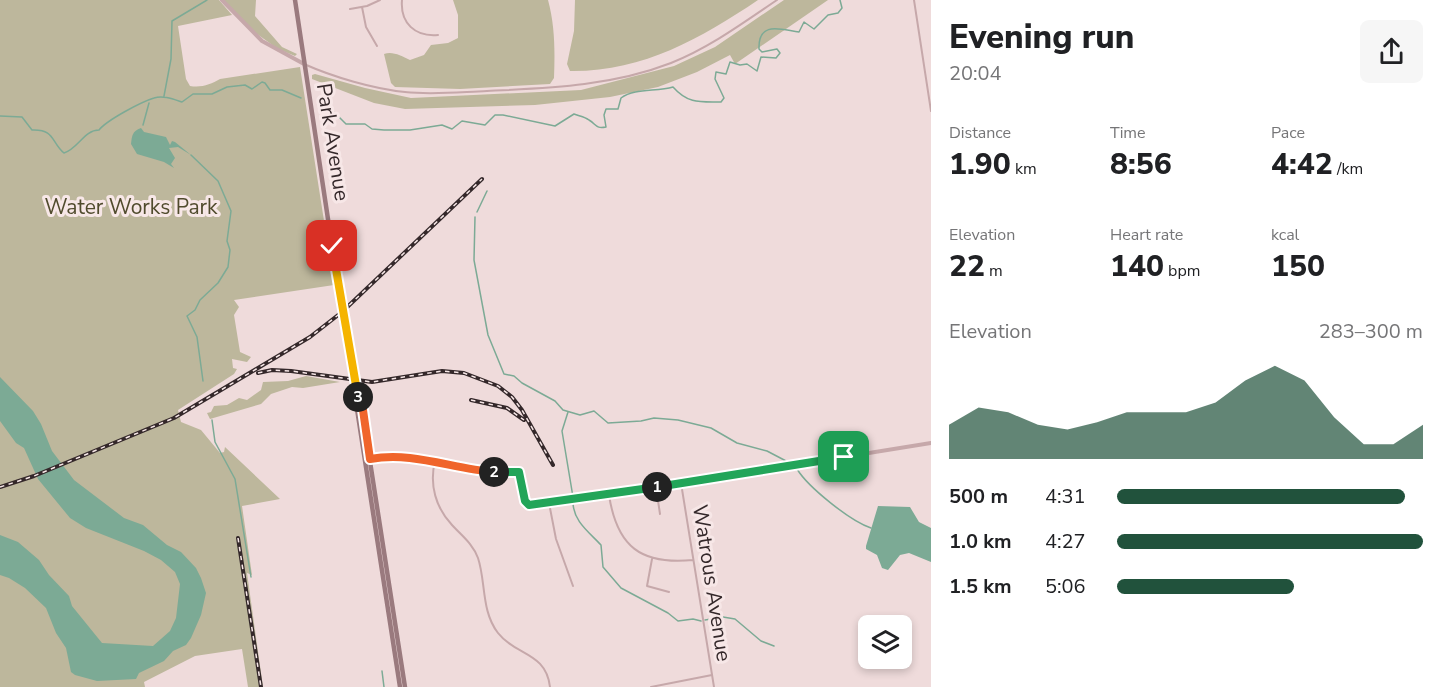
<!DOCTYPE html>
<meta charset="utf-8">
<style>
body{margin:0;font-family:"Nunito Sans",sans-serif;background:#f6f6f6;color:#202124;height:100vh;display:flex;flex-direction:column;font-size:22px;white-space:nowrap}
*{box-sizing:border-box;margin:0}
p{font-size:20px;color:#757577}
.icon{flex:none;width:33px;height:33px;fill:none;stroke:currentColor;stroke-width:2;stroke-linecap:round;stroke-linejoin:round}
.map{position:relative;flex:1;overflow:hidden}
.details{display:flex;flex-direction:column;background:#fff;width:510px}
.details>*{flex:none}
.tools{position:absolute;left:858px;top:615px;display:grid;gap:12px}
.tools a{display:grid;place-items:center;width:54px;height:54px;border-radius:9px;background:#fff;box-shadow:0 3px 9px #0003;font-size:30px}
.pin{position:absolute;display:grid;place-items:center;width:51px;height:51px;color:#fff;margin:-26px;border-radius:12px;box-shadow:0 3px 9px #0006}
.km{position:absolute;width:30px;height:30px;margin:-15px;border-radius:50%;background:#222;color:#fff;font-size:16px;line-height:30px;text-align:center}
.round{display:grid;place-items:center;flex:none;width:63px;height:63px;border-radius:9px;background:#f6f6f6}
.head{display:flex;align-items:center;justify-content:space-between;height:102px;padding:0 18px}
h1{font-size:33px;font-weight:800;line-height:45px}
.figures{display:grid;grid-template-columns:repeat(3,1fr);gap:9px;height:102px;padding:6px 18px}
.figures div{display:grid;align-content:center}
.figures b{font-size:30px;font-weight:800}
.figures small{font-size:16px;font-weight:400}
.figures p{font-size:16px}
.chart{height:168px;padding:12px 18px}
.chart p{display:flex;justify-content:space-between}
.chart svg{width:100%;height:108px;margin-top:6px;fill:#21523c;opacity:.7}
ul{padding:0 18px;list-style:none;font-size:20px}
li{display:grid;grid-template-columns:96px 72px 1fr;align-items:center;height:45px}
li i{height:15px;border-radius:8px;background:#21523c}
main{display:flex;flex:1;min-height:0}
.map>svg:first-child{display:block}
</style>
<main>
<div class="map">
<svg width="931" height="687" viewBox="0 0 931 687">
<rect width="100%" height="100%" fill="#efdbdb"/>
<path fill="#bdb79c" d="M0,0H219L232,15L178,26L186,79L190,86C202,88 211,84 220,79L300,67L334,285L234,300L239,307L234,315L240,352L251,357L247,362L232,359L233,368L237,369L234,374L178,410L181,422L201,430L220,453L224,452L225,447L280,499L242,506L252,575L247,573L263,687H248L242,649L195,656L144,682L145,687H0Z
M223,0H256L255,16L282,47L297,54L295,56L278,49L257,34Z
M453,0H548C555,26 555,51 554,78L550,84L460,89L395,87L391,83L384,54C393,51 401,56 410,60L424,55L431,45L448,43L458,38V15Z
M575,0H758C700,39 642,72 570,71L567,64L574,31Z
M784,0H828L735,64L730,55L697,72L658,87L610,97L535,105L405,109L374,103L312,79V75L315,74L365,88L411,98L581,90L674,66L715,47Z
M306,376L340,382L303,388L292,387L271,394L261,404L210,419L207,413L211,412L214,406L227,405L239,398L247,400L261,390L263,382L288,381Z"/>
<path fill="#7caa95" d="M141,128L144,132L166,137L170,145L172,141L175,142L191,155L178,147L169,148L175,158L171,164L174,168L164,162L137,154L131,144C132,136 132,131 141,128Z
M0,377L33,411L41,424L52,451L74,480L124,518L143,525L167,545L181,552L196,568L201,578L206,593L201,615L191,638L186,645L173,651L164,661L139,673L136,679L97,681L75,675L71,672L66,648L56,633L46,608L25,588L9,578L0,575V535L18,542L39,560L49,575L69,596L72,606L102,643L153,646L170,631L176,618L180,584L175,572L161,560L144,551L86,528L70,518L38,479L24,448L16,443L0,421Z
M878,506L910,507L919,522L931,528V562L909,553L900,555L888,570L882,568L877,555L866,549V546Z"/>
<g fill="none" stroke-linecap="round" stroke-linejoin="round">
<path stroke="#7caa95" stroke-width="1.5" d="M164,96L171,59L172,21L207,0
M320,105L335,113L346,124H365L372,129L384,130H410L442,125L452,129L462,121L485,125L495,115H503L555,126L574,114C579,116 585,117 589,120C597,125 596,129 606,127L604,115L606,109H618L621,98C635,88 656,92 673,87C688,104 700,102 721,102L724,98L715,79L716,72L726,74L730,62L740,65L747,64L757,71L761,57L776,58L780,53L777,49L762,52L759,49C758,20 782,30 799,32L804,22L814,29L828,15L838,13L842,8L840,0
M0,116L22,117L32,130C55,129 51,142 64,153C78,149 84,130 99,130C107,120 141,102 154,98C163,95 173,99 182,102L193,94H212L227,87L245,85L252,89L262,82L265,83L270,90H282L301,98
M143,125L149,103
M191,155L218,181L231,211L227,241L230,250L228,267L218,283L200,300L195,310L187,316L197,337L203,381
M477,212L487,191
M475,217L474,260L488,335L504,374L514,376L522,383L555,401L563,410L580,415L594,411L608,423L641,421L654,418L678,420L711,428L737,443L767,451L788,462
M568,412L562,431L573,497
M212,420L215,442L235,479L251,577
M794,470L797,469C808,487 850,521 871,528
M573,502C573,521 589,532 601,545L603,567L621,588L668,613L678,621L693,619L701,621
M705,620L723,617L735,619L761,641L774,646
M382,671L384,687"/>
<path stroke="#c6a8aa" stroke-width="2" d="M402,0C400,23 415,37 438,35
M914,0L931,111
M362,7L366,27L377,46
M350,9L367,6L380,0
M304,64C333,77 374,89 405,92C432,95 460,92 487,91C550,88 612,86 671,63C709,48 743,23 777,0
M435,461C429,485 436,508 452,525C462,536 473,544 478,558C486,582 481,611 498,633C516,656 546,652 550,687
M681,483L714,687
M656,487L660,514
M609,495C617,547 641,565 693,560
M549,503L556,539L573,586
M652,559L647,586L669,592
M651,687L712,675"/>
<path stroke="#c6a8aa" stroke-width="4" d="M222,0L262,41L304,64
M367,460C418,450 467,473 519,472L525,502L531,505L609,495L931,443"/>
<path stroke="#9a7a7e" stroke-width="4.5" d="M295,0L342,312L362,410L405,687
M358,399L357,409L400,687"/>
<defs>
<path id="rail" d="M258,373L272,370L291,371L372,382L442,371L464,373L498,386L512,397L522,410L553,465
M471,400L507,408L524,420
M0,487L34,476L174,418L310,337L342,312L482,179
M238,538L261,687"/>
</defs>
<use href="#rail" stroke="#34282a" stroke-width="4"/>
<use href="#rail" stroke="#f7e7e7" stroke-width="1.5" stroke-dasharray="4.5" stroke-linecap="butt"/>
</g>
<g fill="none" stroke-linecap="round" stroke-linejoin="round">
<defs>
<path id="split-1" d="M657,487L844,457"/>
<path id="split-2" d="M494,472H519L525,501L529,505L657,487"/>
<path id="split-3" d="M358,397L363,410L370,459C413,451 452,469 494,472"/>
<path id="split-4" d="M332,246L358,397"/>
</defs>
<use href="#split-1" stroke="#fff" stroke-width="12"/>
<use href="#split-2" stroke="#fff" stroke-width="12"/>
<use href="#split-3" stroke="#fff" stroke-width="12"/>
<use href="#split-4" stroke="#fff" stroke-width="12"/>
<use href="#split-1" stroke="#22a559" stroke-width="8"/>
<use href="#split-2" stroke="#22a559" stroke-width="8"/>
<use href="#split-3" stroke="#f0652b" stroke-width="8"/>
<use href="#split-4" stroke="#f5b400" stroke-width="8"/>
</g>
<g text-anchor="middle" stroke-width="6" stroke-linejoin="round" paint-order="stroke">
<g font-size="21" fill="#34282a" stroke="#f7e7e7">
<text transform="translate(333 142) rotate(81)" y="7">Park Avenue</text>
<text transform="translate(712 583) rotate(81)" y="7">Watrous Avenue</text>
</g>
<g font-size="21" fill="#504b2d" stroke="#f7e7e7">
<text x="131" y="214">Water Works Park</text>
</g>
</g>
</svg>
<div class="tools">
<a><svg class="icon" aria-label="layers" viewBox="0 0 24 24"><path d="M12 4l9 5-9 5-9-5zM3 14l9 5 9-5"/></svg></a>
</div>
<div class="pin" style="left:844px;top:457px;background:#1e9e55"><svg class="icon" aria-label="arrive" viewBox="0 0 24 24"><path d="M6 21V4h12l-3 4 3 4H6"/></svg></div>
<div class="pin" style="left:332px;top:246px;background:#d93025"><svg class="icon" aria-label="check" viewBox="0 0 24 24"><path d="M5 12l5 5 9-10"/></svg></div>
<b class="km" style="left:657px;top:487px">1</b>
<b class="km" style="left:494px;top:472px">2</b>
<b class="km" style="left:358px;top:397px">3</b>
</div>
<section class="details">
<div class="head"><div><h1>Evening run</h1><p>20:04</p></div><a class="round"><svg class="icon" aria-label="share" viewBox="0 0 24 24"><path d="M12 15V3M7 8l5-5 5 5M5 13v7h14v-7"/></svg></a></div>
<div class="figures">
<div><p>Distance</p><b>1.90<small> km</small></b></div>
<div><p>Time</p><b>8:56</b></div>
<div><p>Pace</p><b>4:42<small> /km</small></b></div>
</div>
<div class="figures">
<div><p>Elevation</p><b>22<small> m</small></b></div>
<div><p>Heart rate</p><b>140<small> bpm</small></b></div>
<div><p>kcal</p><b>150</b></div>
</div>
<div class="chart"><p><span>Elevation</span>283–300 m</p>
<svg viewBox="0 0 160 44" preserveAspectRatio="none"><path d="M0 44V30L10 23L20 25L30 30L40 32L50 29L60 25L70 25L80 25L90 21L100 12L110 6L120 12L130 27L140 38L150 38L160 30V44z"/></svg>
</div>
<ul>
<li><b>500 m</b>4:31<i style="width:94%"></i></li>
<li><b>1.0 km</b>4:27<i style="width:100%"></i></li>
<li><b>1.5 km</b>5:06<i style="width:58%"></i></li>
</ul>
</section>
</main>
